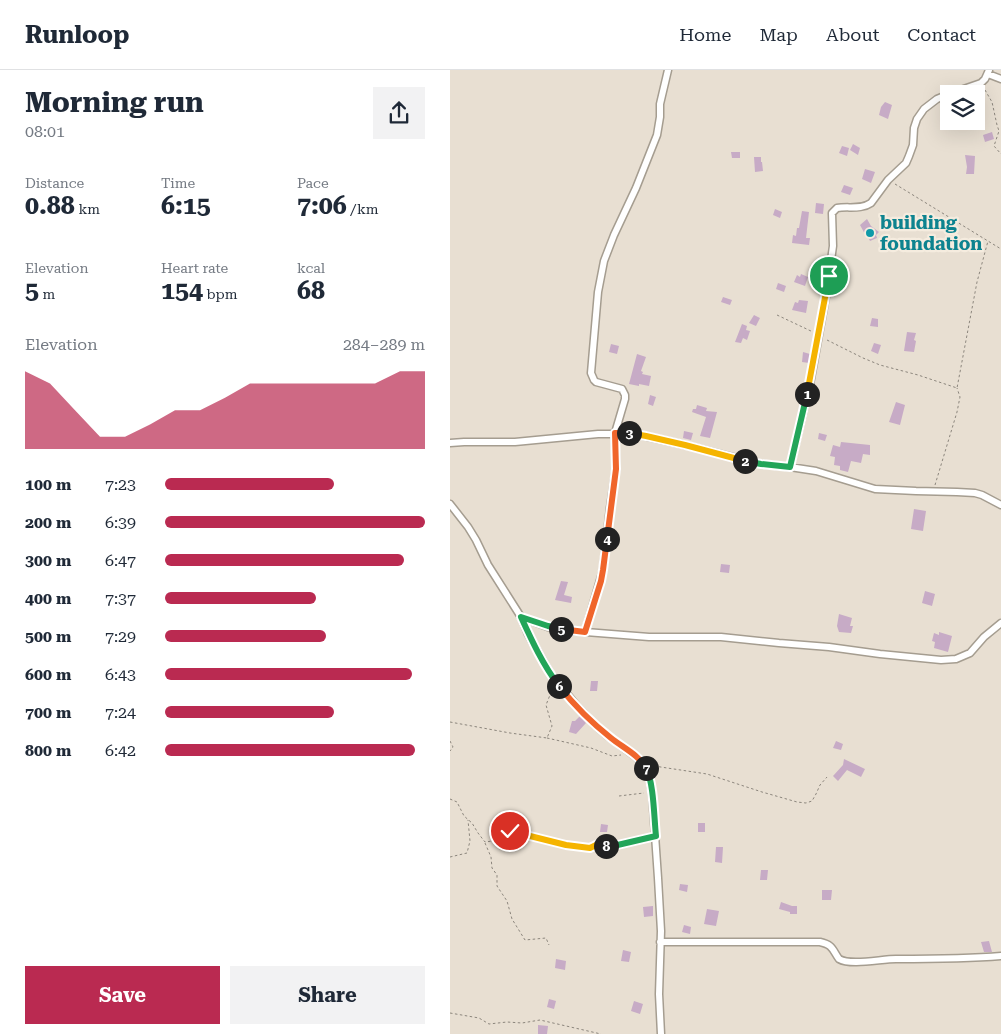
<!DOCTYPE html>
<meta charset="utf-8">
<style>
body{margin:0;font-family:"Roboto Serif",serif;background:#f2f2f3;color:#1f2937;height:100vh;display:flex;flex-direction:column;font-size:19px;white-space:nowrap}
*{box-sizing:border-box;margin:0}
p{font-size:16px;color:#747a83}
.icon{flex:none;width:28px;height:28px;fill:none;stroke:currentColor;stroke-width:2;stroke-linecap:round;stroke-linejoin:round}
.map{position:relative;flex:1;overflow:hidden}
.drawer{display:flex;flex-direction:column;background:#fff;width:450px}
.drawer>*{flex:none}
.controls{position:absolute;left:490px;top:15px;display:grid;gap:10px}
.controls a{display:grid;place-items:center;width:45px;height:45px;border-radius:0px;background:#fff;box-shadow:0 5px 20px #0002;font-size:25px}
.pin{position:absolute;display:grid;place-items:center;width:42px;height:42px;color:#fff;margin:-21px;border:2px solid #fff;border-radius:50%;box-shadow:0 1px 5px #0007}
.km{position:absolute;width:25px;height:25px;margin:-12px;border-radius:50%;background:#222;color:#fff;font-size:14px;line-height:25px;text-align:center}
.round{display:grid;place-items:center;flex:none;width:52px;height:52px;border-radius:0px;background:#f2f2f3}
.headline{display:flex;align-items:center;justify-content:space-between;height:85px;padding:0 25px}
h1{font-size:28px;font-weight:700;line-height:38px}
.figures{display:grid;grid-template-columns:repeat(3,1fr);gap:8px;height:85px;padding:5px 25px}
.figures div{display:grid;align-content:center}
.figures b{font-size:25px;font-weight:700}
.figures small{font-size:14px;font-weight:400}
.figures p{font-size:14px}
.chart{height:140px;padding:10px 25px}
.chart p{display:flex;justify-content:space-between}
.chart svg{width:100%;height:90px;margin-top:5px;fill:#ba2a51;opacity:.7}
.button{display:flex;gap:10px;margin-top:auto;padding:10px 25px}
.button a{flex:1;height:58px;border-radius:0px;background:#ba2a51;color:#fff;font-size:20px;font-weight:700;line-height:58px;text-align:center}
.button a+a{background:#f2f2f3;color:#1f2937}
ul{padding:0 25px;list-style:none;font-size:16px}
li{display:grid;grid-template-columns:80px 60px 1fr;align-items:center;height:38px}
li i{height:12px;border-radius:6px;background:#ba2a51}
header{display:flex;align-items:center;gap:30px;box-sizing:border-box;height:70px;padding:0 25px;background:#fff;border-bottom:1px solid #e0e1e3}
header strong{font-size:24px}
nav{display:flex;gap:28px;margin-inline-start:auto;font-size:18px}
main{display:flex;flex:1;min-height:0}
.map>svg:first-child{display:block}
</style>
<header>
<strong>Runloop</strong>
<nav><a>Home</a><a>Map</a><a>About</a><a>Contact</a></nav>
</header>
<main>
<section class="drawer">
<div class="headline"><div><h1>Morning run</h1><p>08:01</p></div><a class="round"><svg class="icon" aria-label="share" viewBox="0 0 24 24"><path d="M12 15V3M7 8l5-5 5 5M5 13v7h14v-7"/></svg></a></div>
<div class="figures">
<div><p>Distance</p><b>0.88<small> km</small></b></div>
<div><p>Time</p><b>6:15</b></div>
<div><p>Pace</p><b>7:06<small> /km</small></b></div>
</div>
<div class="figures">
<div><p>Elevation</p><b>5<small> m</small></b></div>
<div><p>Heart rate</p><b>154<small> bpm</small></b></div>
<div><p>kcal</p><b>68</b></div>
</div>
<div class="chart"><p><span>Elevation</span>284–289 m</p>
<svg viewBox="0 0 160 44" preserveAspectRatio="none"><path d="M0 44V6L10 12L20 25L30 38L40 38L50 32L60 25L70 25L80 19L90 12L100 12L110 12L120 12L130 12L140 12L150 6L160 6V44z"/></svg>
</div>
<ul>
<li><b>100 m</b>7:23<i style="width:65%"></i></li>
<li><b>200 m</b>6:39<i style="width:100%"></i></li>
<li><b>300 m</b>6:47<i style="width:92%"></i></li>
<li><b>400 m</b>7:37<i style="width:58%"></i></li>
<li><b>500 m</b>7:29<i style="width:62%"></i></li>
<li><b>600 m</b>6:43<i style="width:95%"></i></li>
<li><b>700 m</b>7:24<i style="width:65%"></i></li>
<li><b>800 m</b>6:42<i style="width:96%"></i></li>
</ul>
<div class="button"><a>Save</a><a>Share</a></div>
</section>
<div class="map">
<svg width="551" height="964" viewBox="0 0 551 964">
<rect width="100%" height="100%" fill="#e8dfd2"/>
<path fill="#c7abc6" d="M435,32L442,35L438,49L429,45L431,37Z
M542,62L544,69L535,72L533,65Z
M403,74L410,78L408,85L400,80Z
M392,76L399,78L397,86L389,83Z
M281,82H290V88H282Z
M515,85L525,86L524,104H516L517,97Z
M304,87H311V92H312L313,101L305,102Z
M415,99L425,102L421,113L412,109Z
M394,115L403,118L400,125L391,122Z
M366,133L374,134L373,144L365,143Z
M325,139L332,142L330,148L323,145Z
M352,141L359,142L356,168H360L359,175L342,173L343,165L346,166L347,158H349Z
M417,149L421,156L429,162L426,165L427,168L420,171L417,165L416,166L410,155Z
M351,204L358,207L355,216L344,212L347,205L350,207Z
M328,213L336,216L334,222L326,219Z
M273,227L282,230L280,235L271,232Z
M349,230L358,231L356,243L342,240L345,232L348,233Z
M304,245L310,248L306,256L299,253Z
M422,248L428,249V257L420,256Z
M292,254L297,256L296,260L300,261L297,270L293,268L291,273L285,272Z
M457,262L466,263L464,270L466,271L464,282L454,281Z
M424,273L431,275L428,284L421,281Z
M161,274L169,276L167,284L159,282Z
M353,282L360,284L359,293L352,292Z
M187,284L196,287L191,301L193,302L192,304L201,306L199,316L189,314V316L179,314Z
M200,325L206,327L203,336L198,334Z
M446,332L455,335L450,355L439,352Z
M247,335L257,338L256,341L267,342L260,368L250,366L256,347L242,342L243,339H246Z
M234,361L243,363L241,370L233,368Z
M369,363L377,365L375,371L368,369Z
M391,372L420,375V385L413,384L411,393L401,391L398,402L390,400V396L384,395L385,387L380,386L383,375L390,377Z
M464,439L476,441L473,461L461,459Z
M271,494L280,495L279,503L270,502Z
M111,511L118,512L114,525L122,527L121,533L105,530Z
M475,521L485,524L482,536L472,533Z
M389,544L402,548L400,556H403L401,563L389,562L387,556Z
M489,562L502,566L498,582L484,578L485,572L482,571L484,563L489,565Z
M141,611H148L147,621H140Z
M130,646L136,653L126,664L119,662L122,651H125Z
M386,671L393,674L391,680L383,678Z
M394,689L415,699L411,707L397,700L388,711L383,706L393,695Z
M248,753H255V762H248Z
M151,754L158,755L157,762H150Z
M266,777H273L272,793L265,792Z
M311,800H318L317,810H310Z
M230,814L238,815L237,822L229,820Z
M372,820H382L381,830H372Z
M331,832L342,836H347V844H340V842L329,839Z
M203,836V846L194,847L193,837Z
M257,839L269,841L266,856L254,854Z
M234,855L241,857L240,864L232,862Z
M539,871L542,882H534L531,872Z
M173,880L181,882L179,892L171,891Z
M106,889L116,891L115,900L105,898Z
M99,929L106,931L104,939L97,937Z
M184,931L193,934L190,944L181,941Z
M88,955L98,956L97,964H88Z"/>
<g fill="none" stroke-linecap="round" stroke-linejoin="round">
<defs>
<path id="minor" d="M538,4L551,9
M499,24L531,13L535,9L539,0
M0,373L14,372H65L148,364L181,363L235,375L311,394L340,397L366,401L425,419L466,421L507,422L525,423L532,425L551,435
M340,397L360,314L376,226L383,176L382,143L387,138C398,136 411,140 421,133L438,110L456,93L459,86L463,75L464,58L467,49L474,39L487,29L499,24
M0,434L18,457L26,470L38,495L71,547L78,564L100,603L127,636L144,654L159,667L186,687L194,694L198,702L202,722L208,808L211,861L209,924L211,964
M71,547L98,557L123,561L199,567H271L329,573L379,577L430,584L491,590L506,589L520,583L534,567L551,553
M135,562L153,500L160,438L166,399L165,363L175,329V325L172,319L146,312L144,310L141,303L148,222L154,191L164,165L186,118L207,65L210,47V34L218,0
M210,872H370C383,875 382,879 389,889C401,896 431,889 446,889C481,889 516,889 551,886"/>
</defs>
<use href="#minor" stroke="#a59d90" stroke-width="9"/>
<path stroke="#8c867d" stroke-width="1" stroke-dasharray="2.5 2.5" stroke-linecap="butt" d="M535,20L542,32L547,55L549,61L544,76L551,84
M445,114L551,179
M327,245L363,262
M377,270L413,288L430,295L468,305L507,318L527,212L538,171
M485,415L507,342L510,327L507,318
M0,652L60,663L97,668L102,656L96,635L102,620V618
M97,668L141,678L162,686L171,685
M0,671L3,677L0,681
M204,696L257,704L312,722L347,732L356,733L362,731L366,724L370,715L377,707
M169,726L194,723
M0,729L7,732L14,746L22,753L28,763L35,772L50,770L60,761L116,775L140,778L150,773L159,777L198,768
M35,773L41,787L42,798L47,805V816L57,831L62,849L75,870L96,868L99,875
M0,787L17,783L20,771L18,750
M0,943L29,948L39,954L57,952L72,953L90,950L151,964"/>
<use href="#minor" stroke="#fff" stroke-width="6"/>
</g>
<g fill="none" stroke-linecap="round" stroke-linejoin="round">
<defs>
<path id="split-1" d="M357,324L379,206"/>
<path id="split-2" d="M295,391L311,394L340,397L357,324"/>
<path id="split-3" d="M179,363L196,366L235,375L295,391"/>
<path id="split-4" d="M157,469L166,399L165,363H179"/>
<path id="split-5" d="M111,559L135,562L151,511L153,500L157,469"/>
<path id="split-6" d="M109,616C93,595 82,571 71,547L98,556L111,559"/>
<path id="split-7" d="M109,616C124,635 142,653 161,668C172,677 189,685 196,698"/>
<path id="split-8" d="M156,776L159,777L206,766C204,748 204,713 196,698"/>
<path id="split-9" d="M60,761L116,775L140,778L150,773L156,776"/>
</defs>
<use href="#split-1" stroke="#fff" stroke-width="10"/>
<use href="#split-2" stroke="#fff" stroke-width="10"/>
<use href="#split-3" stroke="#fff" stroke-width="10"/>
<use href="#split-4" stroke="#fff" stroke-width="10"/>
<use href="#split-5" stroke="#fff" stroke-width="10"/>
<use href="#split-6" stroke="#fff" stroke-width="10"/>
<use href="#split-7" stroke="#fff" stroke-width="10"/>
<use href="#split-8" stroke="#fff" stroke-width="10"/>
<use href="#split-9" stroke="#fff" stroke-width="10"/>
<use href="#split-1" stroke="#f5b400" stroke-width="6"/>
<use href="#split-2" stroke="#22a559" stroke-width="6"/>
<use href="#split-3" stroke="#f5b400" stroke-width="6"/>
<use href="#split-4" stroke="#f0652b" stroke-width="6"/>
<use href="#split-5" stroke="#f0652b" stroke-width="6"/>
<use href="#split-6" stroke="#22a559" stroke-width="6"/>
<use href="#split-7" stroke="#f0652b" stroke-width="6"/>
<use href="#split-8" stroke="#22a559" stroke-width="6"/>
<use href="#split-9" stroke="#f5b400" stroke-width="6"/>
</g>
<circle fill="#0f9aa8" stroke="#f5ecdf" stroke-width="2" cx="420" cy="163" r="5"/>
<g text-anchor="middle" stroke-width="4.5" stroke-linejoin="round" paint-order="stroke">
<g font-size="18" font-weight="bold" fill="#0d838f" stroke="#f5ecdf" text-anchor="start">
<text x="430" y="159">building<tspan x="430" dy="21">foundation</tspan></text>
</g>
</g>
</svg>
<div class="controls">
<a><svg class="icon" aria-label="layers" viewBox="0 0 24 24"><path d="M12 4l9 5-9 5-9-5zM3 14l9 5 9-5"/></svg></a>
</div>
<div class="pin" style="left:379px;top:206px;background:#1e9e55"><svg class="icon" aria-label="arrive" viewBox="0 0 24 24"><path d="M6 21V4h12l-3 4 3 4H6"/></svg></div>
<div class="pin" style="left:60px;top:761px;background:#d93025"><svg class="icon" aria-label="check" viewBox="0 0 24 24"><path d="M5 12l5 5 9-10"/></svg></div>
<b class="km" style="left:357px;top:324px">1</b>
<b class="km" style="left:295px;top:391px">2</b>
<b class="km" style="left:179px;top:363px">3</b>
<b class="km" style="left:157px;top:469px">4</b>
<b class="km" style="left:111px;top:559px">5</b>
<b class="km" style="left:109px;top:616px">6</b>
<b class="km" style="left:196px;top:698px">7</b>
<b class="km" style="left:156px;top:776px">8</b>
</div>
</main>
